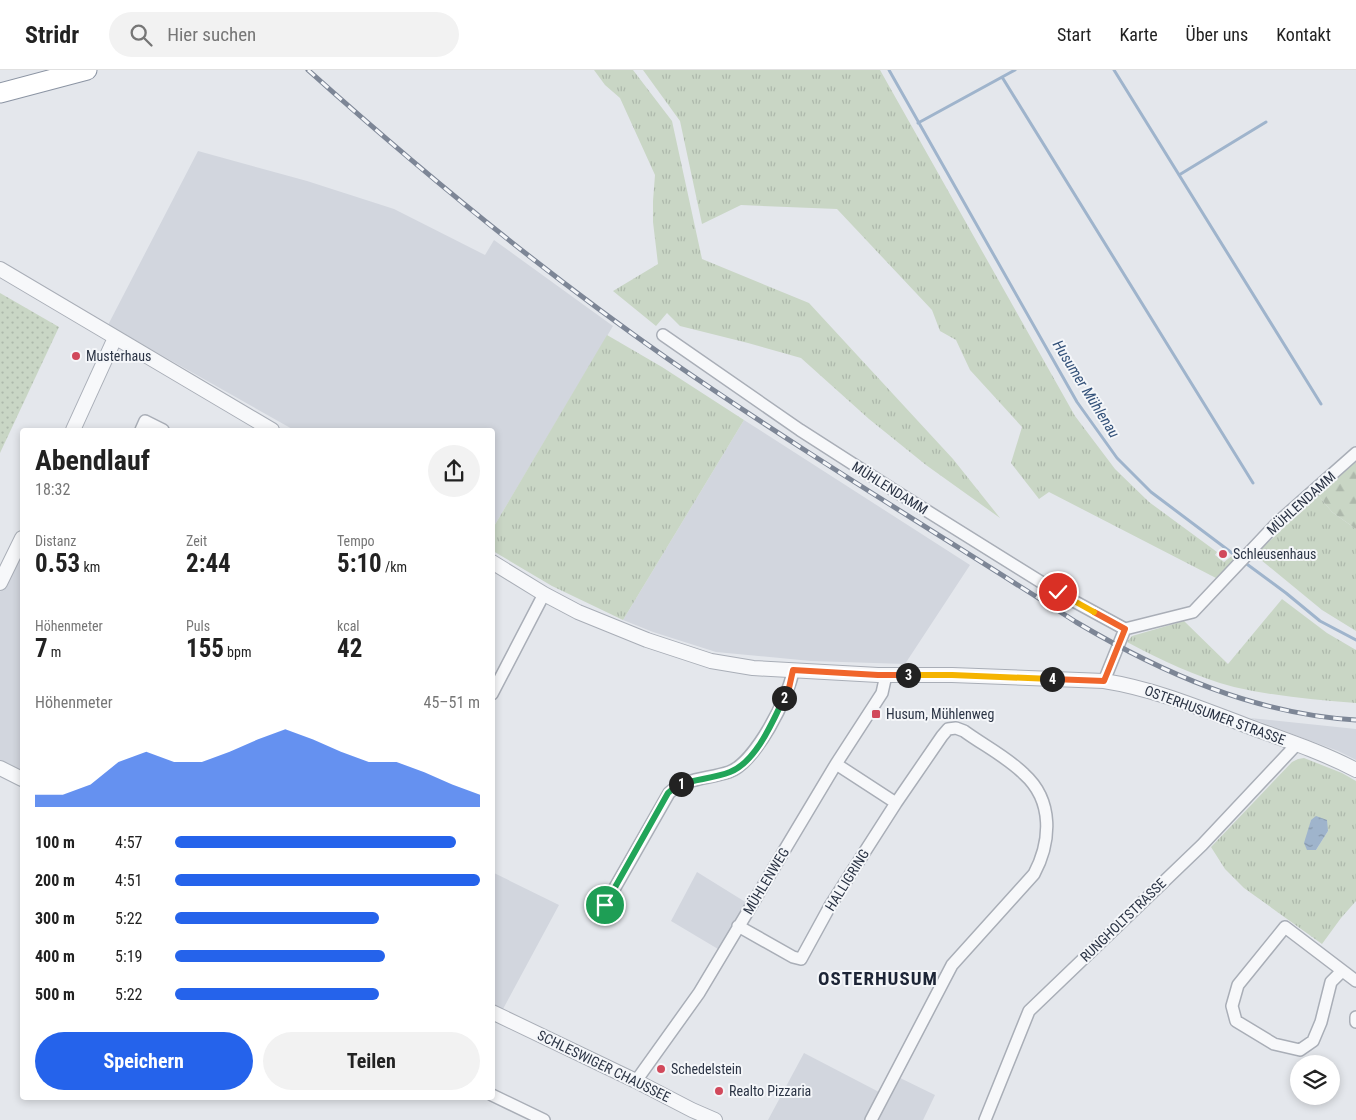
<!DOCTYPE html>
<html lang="de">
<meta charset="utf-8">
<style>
body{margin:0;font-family:"Roboto Condensed",sans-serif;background:#f2f2f2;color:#222;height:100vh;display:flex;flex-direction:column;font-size:19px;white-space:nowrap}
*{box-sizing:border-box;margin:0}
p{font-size:16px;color:#767676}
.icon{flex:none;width:28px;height:28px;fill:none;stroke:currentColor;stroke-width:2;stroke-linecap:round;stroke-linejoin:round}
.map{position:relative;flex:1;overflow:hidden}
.panel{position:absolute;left:20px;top:358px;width:475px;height:672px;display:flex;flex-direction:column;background:#fff;border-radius:5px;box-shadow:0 2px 8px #0003}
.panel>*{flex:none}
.buttons{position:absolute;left:1290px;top:985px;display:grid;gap:10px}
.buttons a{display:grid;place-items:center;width:50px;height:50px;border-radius:50%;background:#fff;box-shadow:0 2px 8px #0003;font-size:25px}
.pin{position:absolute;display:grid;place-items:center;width:42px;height:42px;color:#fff;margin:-21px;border:2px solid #fff;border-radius:50%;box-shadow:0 1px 5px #0007}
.km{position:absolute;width:25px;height:25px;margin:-12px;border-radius:50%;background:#222;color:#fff;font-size:14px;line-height:25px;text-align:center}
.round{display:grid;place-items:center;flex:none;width:52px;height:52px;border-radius:26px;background:#f2f2f2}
.summary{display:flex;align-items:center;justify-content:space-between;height:85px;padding:0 15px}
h1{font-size:28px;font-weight:700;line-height:38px}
.stats{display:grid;grid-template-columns:repeat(3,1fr);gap:8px;height:85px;padding:5px 15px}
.stats div{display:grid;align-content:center}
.stats b{font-size:25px;font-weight:700}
.stats small{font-size:14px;font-weight:400}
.stats p{font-size:14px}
.chart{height:140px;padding:10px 15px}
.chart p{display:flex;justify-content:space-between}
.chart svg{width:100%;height:90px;margin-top:5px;fill:#2563eb;opacity:.7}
.button{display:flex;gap:10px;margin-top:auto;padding:10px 15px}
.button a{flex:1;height:58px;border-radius:30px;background:#2563eb;color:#fff;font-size:20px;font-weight:700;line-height:58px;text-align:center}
.button a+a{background:#f2f2f2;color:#222}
ul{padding:0 15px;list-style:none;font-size:16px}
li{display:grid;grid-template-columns:80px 60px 1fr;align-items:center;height:38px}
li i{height:12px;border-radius:6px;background:#2563eb}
header{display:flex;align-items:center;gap:30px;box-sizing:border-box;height:70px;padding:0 25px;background:#fff;border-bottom:1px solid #e0e0e0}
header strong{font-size:24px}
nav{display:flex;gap:28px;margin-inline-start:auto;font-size:18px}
.search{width:350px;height:45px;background:#f2f2f2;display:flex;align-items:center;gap:12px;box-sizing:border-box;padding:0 18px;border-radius:28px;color:#767676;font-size:19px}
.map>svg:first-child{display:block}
</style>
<header>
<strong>Stridr</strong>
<div class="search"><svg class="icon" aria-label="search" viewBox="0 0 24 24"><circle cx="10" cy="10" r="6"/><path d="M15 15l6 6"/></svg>Hier suchen</div>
<nav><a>Start</a><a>Karte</a><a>Über uns</a><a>Kontakt</a></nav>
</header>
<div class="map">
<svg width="1356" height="1050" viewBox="0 0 1356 1050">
<defs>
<pattern id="grass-tufts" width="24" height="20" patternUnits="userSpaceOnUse" patternTransform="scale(1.25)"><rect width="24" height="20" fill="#c9d6c5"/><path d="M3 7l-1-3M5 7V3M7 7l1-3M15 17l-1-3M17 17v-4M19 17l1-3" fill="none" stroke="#adb8ab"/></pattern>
<pattern id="forest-firs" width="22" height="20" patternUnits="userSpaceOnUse" patternTransform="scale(1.25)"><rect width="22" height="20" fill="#c9d6c5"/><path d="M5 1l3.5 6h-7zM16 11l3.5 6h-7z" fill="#adb8ab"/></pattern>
<pattern id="garden-dots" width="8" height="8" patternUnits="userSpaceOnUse" patternTransform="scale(1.25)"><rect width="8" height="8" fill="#c9d6c5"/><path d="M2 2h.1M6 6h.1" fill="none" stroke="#adb8ab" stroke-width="1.8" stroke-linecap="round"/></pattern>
<pattern id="water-ripples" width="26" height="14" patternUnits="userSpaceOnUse" patternTransform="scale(1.25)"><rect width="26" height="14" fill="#9fb4cc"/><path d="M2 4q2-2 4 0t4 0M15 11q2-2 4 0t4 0" fill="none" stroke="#8293a7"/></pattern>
</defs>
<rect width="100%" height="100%" fill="#e4e7ec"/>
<path fill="#d2d6de" d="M198,81L307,111L394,139L485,185L494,170L613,256L493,458L492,360H294L108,255Z
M744,350L970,495L905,594L811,591L716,582L653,562L623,550Z
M18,484L22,486V705L0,694V522Z
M1250,648L1356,659V690L1338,681Z
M492,802L559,835L502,941L493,936Z
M697,802L747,833L718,879L671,851Z
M804,983L879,1022L865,1050H768Z
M894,1005L935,1025L923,1050H873Z"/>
<path fill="url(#grass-tufts)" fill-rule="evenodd" d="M594,0H633L672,51L702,189L809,233L953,389L1000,448L926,395L869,349L801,288L748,273L680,256L667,243L656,256L613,221L658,194L653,152V131L655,105L620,28L605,15Z
M643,0H880L1075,346L1115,399L1149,432L1217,482L1215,485L1224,492L1233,485L1237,489L1216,508L1049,422L1039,429L1011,393L1022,357L970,300L956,270L940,261L932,240L837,139L741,135L702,154L680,51Z
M607,265L662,297L744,350L623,550L552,516L493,481V458Z
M1318,425L1332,442L1356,459V561L1322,540L1255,485Z
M1282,529L1327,563L1356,580V633C1315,630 1274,626 1234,617C1196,607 1161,590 1127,572L1132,566L1184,551L1228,594Z
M1304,688L1342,703L1356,711V831L1341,848L1322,874L1244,818L1225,799L1211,777L1292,692L1298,689ZM1311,750L1328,761L1316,780L1309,760Z"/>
<path fill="url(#forest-firs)" d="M1356,392V459L1332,442L1318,425Z"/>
<path fill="url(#garden-dots)" d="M0,223L59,257L0,383Z"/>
<path fill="url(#water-ripples)" d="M1316,746L1327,750L1328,761L1316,780H1307L1304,773L1311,750Z"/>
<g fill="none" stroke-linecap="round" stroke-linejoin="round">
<path stroke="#9fb4cc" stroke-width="3" d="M889,0L1077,332L1117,388L1151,422L1240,489
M1114,0L1321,334
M1002,7L1253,413
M918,53L1015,0
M1179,105L1266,52
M1244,492L1286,523L1320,551L1356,570"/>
<defs>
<path id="minor" d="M663,265L800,360L895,421L1057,522L1125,559L1193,542L1277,453L1356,383
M141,360L145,351L163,360
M1104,611L1125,559
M492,624L544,524
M605,835L669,723C684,708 709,709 729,702C755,693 789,627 793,601
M738,856L793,887L801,889L830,836L896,733L836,694
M1342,901L1331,912L1321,952L1313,971L1300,980L1274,974L1236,951L1232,936L1238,915L1285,857L1356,911
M1356,947V952
M636,1011L699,923L836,694L882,623L886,605
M492,1025L544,1050
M871,1050L952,895L1034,804C1051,772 1054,731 1024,704C1007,687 983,675 964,661L956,658L948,659L942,666L896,733
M985,1050L1029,941L1202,775L1297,674"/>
<path id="tertiary" d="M0,199L272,360
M73,360L115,268
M492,492L544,524L578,542L647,570L711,591L753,598L878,605H952L1104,611C1155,619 1202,639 1250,657C1285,670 1322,682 1356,700
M0,513L22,468
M0,698L22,709
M492,942L636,1011L692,1040L715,1050"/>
<path id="trunk" d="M0,23L87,0"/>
</defs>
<use href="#minor" stroke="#a9aeb7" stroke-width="14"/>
<use href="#tertiary" stroke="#a9aeb7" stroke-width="16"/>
<use href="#trunk" stroke="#8b94a3" stroke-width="21"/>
<use href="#minor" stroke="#f7f8fa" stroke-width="11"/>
<use href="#tertiary" stroke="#f7f8fa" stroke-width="14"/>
<use href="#trunk" stroke="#fff" stroke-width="19"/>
<defs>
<path id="rail" d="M308,0C423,103 542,201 668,289C801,381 940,465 1076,552C1162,603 1255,644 1356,650"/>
</defs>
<use href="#rail" stroke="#7d8696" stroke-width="5"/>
<use href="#rail" stroke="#f4f6f9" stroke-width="3" stroke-dasharray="9" stroke-linecap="butt"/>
</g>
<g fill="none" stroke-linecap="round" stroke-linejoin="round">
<defs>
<path id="split-1" d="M605,835L668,723L675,717L681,714"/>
<path id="split-2" d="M681,714C697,709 715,708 730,702C756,692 773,651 784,628"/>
<path id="split-3" d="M784,628L789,618L793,600L878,605H908"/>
<path id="split-4" d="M908,605H952L1052,609"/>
<path id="split-5" d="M1052,609L1104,611L1125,559L1094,542"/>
<path id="split-6" d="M1058,522L1094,542"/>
</defs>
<use href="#split-1" stroke="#fff" stroke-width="10"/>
<use href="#split-2" stroke="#fff" stroke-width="10"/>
<use href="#split-3" stroke="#fff" stroke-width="10"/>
<use href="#split-4" stroke="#fff" stroke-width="10"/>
<use href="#split-5" stroke="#fff" stroke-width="10"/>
<use href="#split-6" stroke="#fff" stroke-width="10"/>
<use href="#split-1" stroke="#22a559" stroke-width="6"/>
<use href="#split-2" stroke="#22a559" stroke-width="6"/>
<use href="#split-3" stroke="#f0652b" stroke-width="6"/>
<use href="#split-4" stroke="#f5b400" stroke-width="6"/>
<use href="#split-5" stroke="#f0652b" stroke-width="6"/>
<use href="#split-6" stroke="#f5b400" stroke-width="6"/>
</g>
<g fill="#d1495b" stroke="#f4f6f9" stroke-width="2">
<circle cx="76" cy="286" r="5"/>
<circle cx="1223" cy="484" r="5"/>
<rect x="871" y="639" width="10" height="10" rx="2.5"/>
<circle cx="661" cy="999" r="5"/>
<circle cx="719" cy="1021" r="5"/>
</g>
<g text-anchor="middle" stroke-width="4" stroke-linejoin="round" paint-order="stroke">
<g font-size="14" fill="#2b3445" stroke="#f4f6f9" text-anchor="start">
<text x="86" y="291">Musterhaus</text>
<text x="1233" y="489">Schleusenhaus</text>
<text x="886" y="649">Husum, Mühlenweg</text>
<text x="671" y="1004">Schedelstein</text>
<text x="729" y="1026">Realto Pizzaria</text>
</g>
<g font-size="14" fill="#2b3445" stroke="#f4f6f9">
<text transform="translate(890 418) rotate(32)" y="5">MÜHLENDAMM</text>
<text transform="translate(1301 433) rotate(-42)" y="5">MÜHLENDAMM</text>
<text transform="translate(1215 645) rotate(20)" y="5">OSTERHUSUMER STRASSE</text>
<text transform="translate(847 810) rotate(-58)" y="5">HALLIGRING</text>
<text transform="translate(766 811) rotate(-59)" y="5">MÜHLENWEG</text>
<text transform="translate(1123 850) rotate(-44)" y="5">RUNGHOLTSTRASSE</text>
<text transform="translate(604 996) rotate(26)" y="5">SCHLESWIGER CHAUSSEE</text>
</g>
<g font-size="15" font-style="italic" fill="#34527a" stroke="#f4f6f9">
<text transform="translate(1086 319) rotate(58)" y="5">Husumer Mühlenau</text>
</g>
<g font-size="19" font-weight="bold" letter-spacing="1" fill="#1d2536" stroke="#f4f6f9">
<text x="878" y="915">OSTERHUSUM</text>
</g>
</g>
</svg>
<div class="buttons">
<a><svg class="icon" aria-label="layers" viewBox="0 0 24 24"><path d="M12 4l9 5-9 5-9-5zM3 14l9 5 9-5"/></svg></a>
</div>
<div class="pin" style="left:605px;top:835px;background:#1e9e55"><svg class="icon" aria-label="arrive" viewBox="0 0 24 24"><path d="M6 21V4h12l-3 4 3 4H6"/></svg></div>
<div class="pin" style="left:1058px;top:522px;background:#d93025"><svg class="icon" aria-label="check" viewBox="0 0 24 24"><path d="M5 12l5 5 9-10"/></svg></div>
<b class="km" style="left:681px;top:714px">1</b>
<b class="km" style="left:784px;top:628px">2</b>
<b class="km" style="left:908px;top:605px">3</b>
<b class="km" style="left:1052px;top:609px">4</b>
<section class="panel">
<div class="summary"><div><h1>Abendlauf</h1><p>18:32</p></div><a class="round"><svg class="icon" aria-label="share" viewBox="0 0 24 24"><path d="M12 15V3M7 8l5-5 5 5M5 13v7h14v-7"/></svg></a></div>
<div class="stats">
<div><p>Distanz</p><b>0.53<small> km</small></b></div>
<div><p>Zeit</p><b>2:44</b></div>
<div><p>Tempo</p><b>5:10<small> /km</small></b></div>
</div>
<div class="stats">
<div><p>Höhenmeter</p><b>7<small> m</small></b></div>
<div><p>Puls</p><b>155<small> bpm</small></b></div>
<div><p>kcal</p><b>42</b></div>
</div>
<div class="chart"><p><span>Höhenmeter</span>45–51 m</p>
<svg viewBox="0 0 160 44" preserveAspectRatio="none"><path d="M0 44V38L10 38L20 33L30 22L40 17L50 22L60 22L70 17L80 11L90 6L100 11L110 17L120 22L130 22L140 27L150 33L160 38V44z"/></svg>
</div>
<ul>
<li><b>100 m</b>4:57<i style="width:92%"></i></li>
<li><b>200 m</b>4:51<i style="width:100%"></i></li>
<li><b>300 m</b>5:22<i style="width:67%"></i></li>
<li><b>400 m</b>5:19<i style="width:69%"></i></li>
<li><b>500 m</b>5:22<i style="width:67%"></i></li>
</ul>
<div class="button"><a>Speichern</a><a>Teilen</a></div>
</section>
</div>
